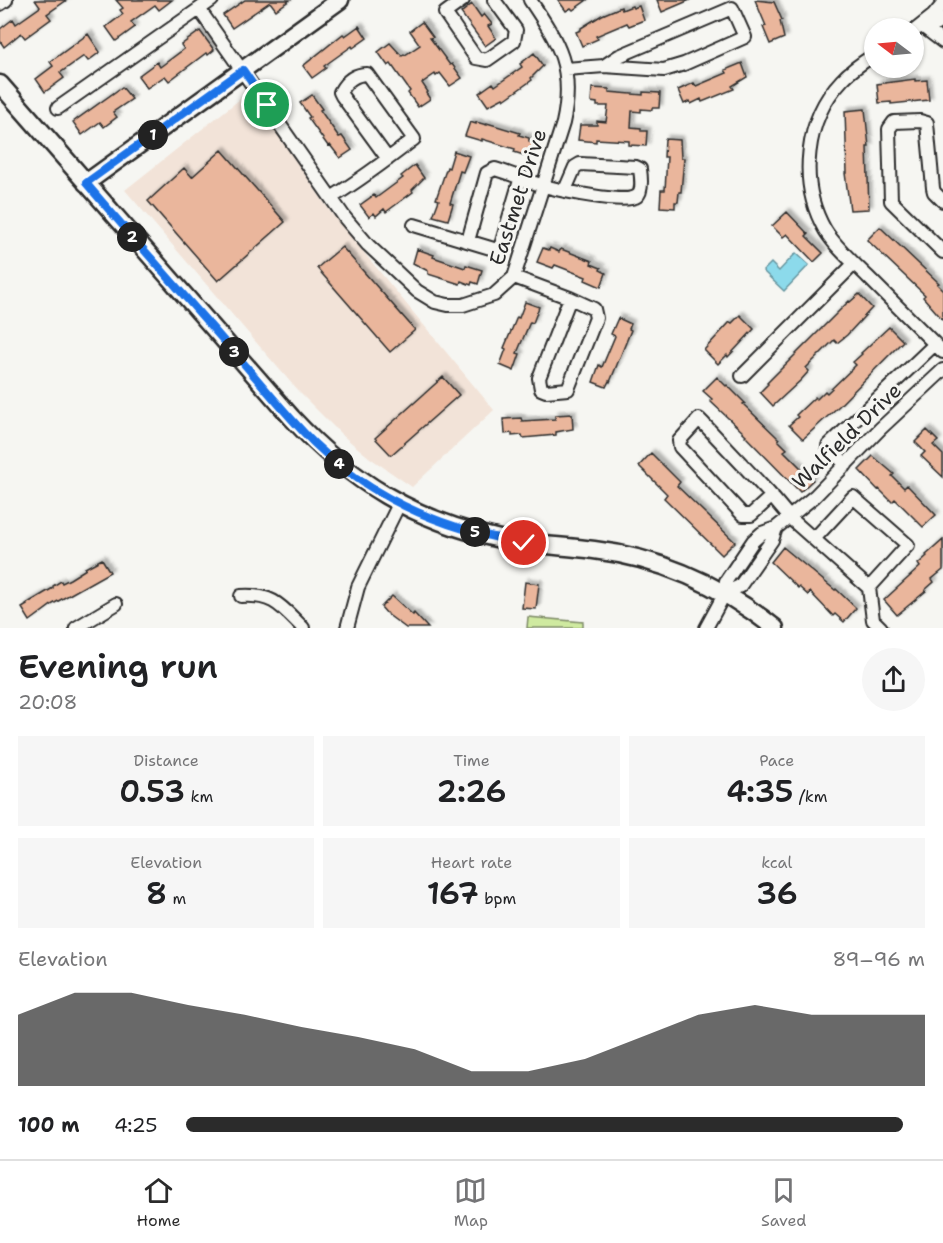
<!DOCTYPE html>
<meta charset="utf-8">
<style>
body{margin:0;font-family:"Shantell Sans",sans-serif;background:#f6f6f6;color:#202124;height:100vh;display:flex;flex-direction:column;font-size:22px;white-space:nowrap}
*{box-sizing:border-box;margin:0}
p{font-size:20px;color:#757577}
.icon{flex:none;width:33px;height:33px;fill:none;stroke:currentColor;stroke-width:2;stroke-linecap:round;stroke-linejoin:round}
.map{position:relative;height:628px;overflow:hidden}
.details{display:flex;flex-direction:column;background:#fff;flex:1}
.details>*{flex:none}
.needle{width:39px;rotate:286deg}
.buttons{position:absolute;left:864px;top:18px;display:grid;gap:12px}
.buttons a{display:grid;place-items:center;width:60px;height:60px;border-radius:50%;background:#fff;box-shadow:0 2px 4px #0004;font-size:30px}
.pin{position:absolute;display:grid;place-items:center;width:51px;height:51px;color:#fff;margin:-26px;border:3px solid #fff;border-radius:50%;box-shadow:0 2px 6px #0007}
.km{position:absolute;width:30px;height:30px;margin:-15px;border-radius:50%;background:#222;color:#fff;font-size:16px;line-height:30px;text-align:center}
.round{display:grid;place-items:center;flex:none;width:63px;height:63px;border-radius:32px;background:#f6f6f6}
.head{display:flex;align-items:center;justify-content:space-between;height:102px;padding:0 18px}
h1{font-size:33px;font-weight:600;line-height:45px}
.metrics{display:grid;grid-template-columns:repeat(3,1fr);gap:9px;height:102px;padding:6px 18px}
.metrics div{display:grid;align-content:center;border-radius:0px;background:#f6f6f6;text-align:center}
.metrics b{font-size:30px;font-weight:600}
.metrics small{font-size:16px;font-weight:400}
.metrics p{font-size:16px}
.chart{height:168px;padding:12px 18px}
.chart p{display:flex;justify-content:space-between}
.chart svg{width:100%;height:108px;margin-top:6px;fill:#2b2b2b;opacity:.7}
ul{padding:0 18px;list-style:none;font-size:20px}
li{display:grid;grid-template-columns:96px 72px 1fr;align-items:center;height:45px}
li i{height:15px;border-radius:8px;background:#2b2b2b}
.dock{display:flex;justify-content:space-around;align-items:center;height:84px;border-top:2px solid #e0e0e0;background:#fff;font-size:16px;color:#757577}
.dock a{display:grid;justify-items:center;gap:3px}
.dock .on{color:#2b2b2b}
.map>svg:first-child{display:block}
</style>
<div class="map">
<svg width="943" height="628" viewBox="0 0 943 628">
<defs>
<filter id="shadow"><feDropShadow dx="3.5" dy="-3.5" stdDeviation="1.5" flood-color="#0004"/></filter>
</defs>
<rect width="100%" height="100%" fill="#f6f6f2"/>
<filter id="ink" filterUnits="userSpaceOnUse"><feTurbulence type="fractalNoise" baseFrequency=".0167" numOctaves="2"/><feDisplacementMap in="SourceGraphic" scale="12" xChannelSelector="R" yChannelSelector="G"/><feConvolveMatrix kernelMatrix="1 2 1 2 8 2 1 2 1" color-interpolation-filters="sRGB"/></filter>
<g filter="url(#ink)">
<path fill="#f2e3d8" d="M249,92L332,214L494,410L412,487L370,458L342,435L299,392L125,190Z"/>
<path fill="#cfeaa0" stroke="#7d8a66" stroke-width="1.5" d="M528,617L583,622V628H527Z"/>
<path fill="#8cdaeb" stroke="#65949e" stroke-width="1.5" d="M796,253L809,265L784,291L763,271L771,263L779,271Z"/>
<path fill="#eab69c" stroke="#2b2b2b" stroke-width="1.5" filter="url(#shadow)" d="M35,0H67L47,14L51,19L25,38L21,33L4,47L0,41V29L13,19L16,24L40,7Z
M116,0H172L159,10L155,5L131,22L135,27L116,41L106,27L123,14L120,10L123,8Z
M245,0H290L276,10L270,2L232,28L223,15Z
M558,0H587L573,10L571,8L566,11Z
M657,0H690L662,12Z
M755,0L774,2L782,20L780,21L784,38L770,44L763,27L766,26Z
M472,4L481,17L484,14L492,24L488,26L496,38L485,46L461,13Z
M632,6L633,8L639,6L644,20L629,26L627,23L596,36L598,39L582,46L576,32L581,30V28L602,15L621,7L622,10Z
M422,22L433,37L430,38L450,65L452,64L462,78L450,86L440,73L436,76L435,74L422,83L428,92L426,93L430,99L418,107L408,93L410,91L391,64L388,66L378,52L390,43L402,56L404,54L405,55L420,45L410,31Z
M359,26L367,38L353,48L352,46L324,66L326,68L312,78L303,66L343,34L345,36Z
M200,31L214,50L208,55L206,53L169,81L165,76L147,88L138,76L157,62L160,67L184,49L181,45Z
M88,34L100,52L88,61L84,56L60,73L64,78L45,92L36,79L53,66L50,62Z
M534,53L543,66L531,78L532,80L504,100L503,98L488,106L479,93L493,83L495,86L522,67L520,64Z
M742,63L747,77L732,86L734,89L702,102L701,99L691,104L690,101L684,104L678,90L694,83L696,86L727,73L725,70Z
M915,79V81L927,80L929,100L891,104V102L879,103L877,84Z
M122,87L132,99L113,112L117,117L104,127L100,122L82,135L73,122Z
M592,88L609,89V92L643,95V92L660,93L659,108H652V110L641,109V112L632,111L631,127L641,128V131H647L646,146L629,145V141L596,139V142L578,140L580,125H597V121L606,122L608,106H597V103L591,102Z
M312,95L322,109L320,110L339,137L342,136L352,150L340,158L330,145L328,146L308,118L310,117L300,103Z
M865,109L869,147H867L869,209L850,210L845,173H847L845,111Z
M470,122L476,124V122L487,125V123L520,133L519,135L529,138V141L535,143L530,157L514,152L515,149L482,139V141L465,136Z
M665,139L680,140L681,158H684L681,192H679L678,202H675V208L660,207L661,190H665L667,157H664Z
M222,150L285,222L218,281L148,201L184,168L192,177Z
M454,151L469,156L463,172L460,171L450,203L453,204L448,220L433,216L439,200L436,199L447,167L449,168Z
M415,165L424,178L412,190L413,192L386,212L384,209L376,216L374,213L369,217L360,205L374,195L376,198L403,178L401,176Z
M787,212L808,234L806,236L823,253L814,262L787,234L783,237L772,226Z
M880,227L939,283L937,284L943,290V320L923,297L925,295L867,240Z
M342,247L415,330L390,352L317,268Z
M543,248L549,250L550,248L559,252L561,249L592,261L591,264L601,268L600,270L606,273L601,287L585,280L586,277L555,265L553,268L537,262Z
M417,249L434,255L433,257L465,268L466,265L482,270L478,284L472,282L471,285L461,281L460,284L428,274V271L413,263Z
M859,294L872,308L847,335L837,343L834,340L806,368L809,371L801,380L773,406L760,392L768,384L767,383L849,301L850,302Z
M525,302L539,307L533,323L530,322L517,353L520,354L514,371L500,365L506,349L504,348L517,317L519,318Z
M740,315L754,329L728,357L727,355L718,364L704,350L730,322L732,323Z
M618,318L631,324L629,329L631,330L610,382L609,381L606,387L593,382L599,365L602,367L615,336L611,334Z
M889,327L903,341L839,406L803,439L789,425L798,417L796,415L815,397L817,399L825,391L827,393L856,365L853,362L862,354L861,353Z
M443,377L459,395L391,455L375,438Z
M717,377L726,386L727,385L745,403L743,404L779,439L778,440L787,449L784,451L813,480L800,492L745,436L746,435L710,401L712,399L703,391Z
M572,414L573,429L556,432V435L523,438L522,435L512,436V433L505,434L504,419L521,418L522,421L555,419V415Z
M927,430L938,441L933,445L943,455V477L921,456L925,452L915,442Z
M651,453L680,482L677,486L735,542L722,555L664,498L667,494L639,466Z
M873,456L894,474L892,476L904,488L907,485L936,515L923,527L895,499L892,502L879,489L878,490L859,470Z
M943,540V570L932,579L934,582L925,590L926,591L897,615L884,600L920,567L918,564L927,556L926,555Z
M783,547L835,590L836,589L856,608L844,622L835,614L833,616L810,592L808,595L799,587L798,588L771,562Z
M102,559L110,572L53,604L30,621L22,608L27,605L26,604L53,588V586L61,581L62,583L70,579L86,569L85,568Z
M525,582L539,584L536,609L522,608Z
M392,596L413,615L414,613L428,628H406L387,614L381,607Z"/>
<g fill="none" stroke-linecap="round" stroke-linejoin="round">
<defs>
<path id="street" d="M463,0L445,13L476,58L487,60L514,41L516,30L494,0
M0,4L6,0
M199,9L345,218L368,245L417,291L435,302L448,305H463L494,295L514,277L563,123C575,69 559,43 530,0
M922,26L943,42
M923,26L935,25L943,20
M914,31L933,16L943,4
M874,55C863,62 851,70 842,80C805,119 798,183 825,230C836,248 853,262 868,277C893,302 918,327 943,352
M566,69L604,66L619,56L732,8L745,37L684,64L664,70L604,66
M58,108L212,0
M331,198C360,180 387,160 414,139L367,74C355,74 346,81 340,92L342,96L388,159
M943,201L934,192L933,188L927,123L920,121L894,122L889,129L891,201L943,252
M414,225L497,250L501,245L521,177
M468,241L487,173L495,169C512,174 528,181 544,186C559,190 626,205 637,196C643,192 641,176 640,169L636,167L580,164L575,167L565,190
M514,277L570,298
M570,298L594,309L596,318L568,389L546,391L541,389L539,378Z
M742,376L854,264
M846,465L828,446L935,344
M772,496L751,515H743L680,447L679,441L699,419L704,424L769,493L790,518L869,588L873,620L881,628
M814,539L853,497L908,545L869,588
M725,593L740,586L772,540L776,528
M241,596C274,594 281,606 303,628
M76,628L116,604
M347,628L358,587L399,504
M706,628L725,593L726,581L753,541L762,533L776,528L815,496L880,429L943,370"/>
<path id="secondary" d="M0,84L292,418C350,481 415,521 500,539C531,545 563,546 594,550C661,558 722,586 775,628
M86,183L340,0"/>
</defs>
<use href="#street" stroke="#2b2b2b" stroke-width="16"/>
<use href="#secondary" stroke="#2b2b2b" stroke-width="21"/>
<use href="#street" stroke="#f6f6f2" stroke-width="12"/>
<use href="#secondary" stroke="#f6f6f2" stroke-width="16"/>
</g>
</g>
<g fill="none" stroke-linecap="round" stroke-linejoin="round" filter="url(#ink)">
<defs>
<path id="route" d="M267,105L243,70L86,183C131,236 178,288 224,341C254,374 282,411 314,443C372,499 445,530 524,543"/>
</defs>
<use href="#route" stroke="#fff" stroke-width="12"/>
<use href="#route" stroke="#1a73e8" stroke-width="8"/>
</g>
<g text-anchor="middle" stroke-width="6" stroke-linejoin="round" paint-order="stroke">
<g font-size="21" fill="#2b2b2b" stroke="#f6f6f2">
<text transform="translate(518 197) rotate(-72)" y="7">Eastmet Drive</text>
<text transform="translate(847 436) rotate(-44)" y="7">Walfield Drive</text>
</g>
</g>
</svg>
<div class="buttons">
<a><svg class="needle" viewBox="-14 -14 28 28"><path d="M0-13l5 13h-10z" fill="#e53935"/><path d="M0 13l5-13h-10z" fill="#757577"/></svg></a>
</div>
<div class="pin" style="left:267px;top:105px;background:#1e9e55"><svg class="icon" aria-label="arrive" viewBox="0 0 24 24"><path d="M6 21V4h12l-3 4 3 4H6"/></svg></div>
<div class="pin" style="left:524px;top:543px;background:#d93025"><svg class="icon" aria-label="check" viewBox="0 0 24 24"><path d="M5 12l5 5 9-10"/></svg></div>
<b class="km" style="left:153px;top:135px">1</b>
<b class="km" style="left:132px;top:237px">2</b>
<b class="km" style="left:234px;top:352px">3</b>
<b class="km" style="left:339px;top:464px">4</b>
<b class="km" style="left:475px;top:532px">5</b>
</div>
<section class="details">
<div class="head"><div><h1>Evening run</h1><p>20:08</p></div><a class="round"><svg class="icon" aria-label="share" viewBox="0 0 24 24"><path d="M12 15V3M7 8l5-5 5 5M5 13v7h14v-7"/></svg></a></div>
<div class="metrics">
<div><p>Distance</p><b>0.53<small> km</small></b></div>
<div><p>Time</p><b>2:26</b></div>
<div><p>Pace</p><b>4:35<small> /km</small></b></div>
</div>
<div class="metrics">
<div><p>Elevation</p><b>8<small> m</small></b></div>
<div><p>Heart rate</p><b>167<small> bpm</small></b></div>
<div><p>kcal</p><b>36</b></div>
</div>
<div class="chart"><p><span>Elevation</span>89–96 m</p>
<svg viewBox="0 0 160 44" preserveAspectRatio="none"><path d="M0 44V15L10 6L20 6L30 11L40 15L50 20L60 24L70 29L80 38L90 38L100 33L110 24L120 15L130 11L140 15L150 15L160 15V44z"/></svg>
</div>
<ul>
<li><b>100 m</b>4:25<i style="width:97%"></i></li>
</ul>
</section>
<nav class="dock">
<a class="on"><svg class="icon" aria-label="home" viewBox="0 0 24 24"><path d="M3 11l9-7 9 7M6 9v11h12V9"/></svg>Home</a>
<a><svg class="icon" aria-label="map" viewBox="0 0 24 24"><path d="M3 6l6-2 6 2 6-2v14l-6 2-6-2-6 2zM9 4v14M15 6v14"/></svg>Map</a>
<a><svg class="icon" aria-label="saved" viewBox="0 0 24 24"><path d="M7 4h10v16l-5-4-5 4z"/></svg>Saved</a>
</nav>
